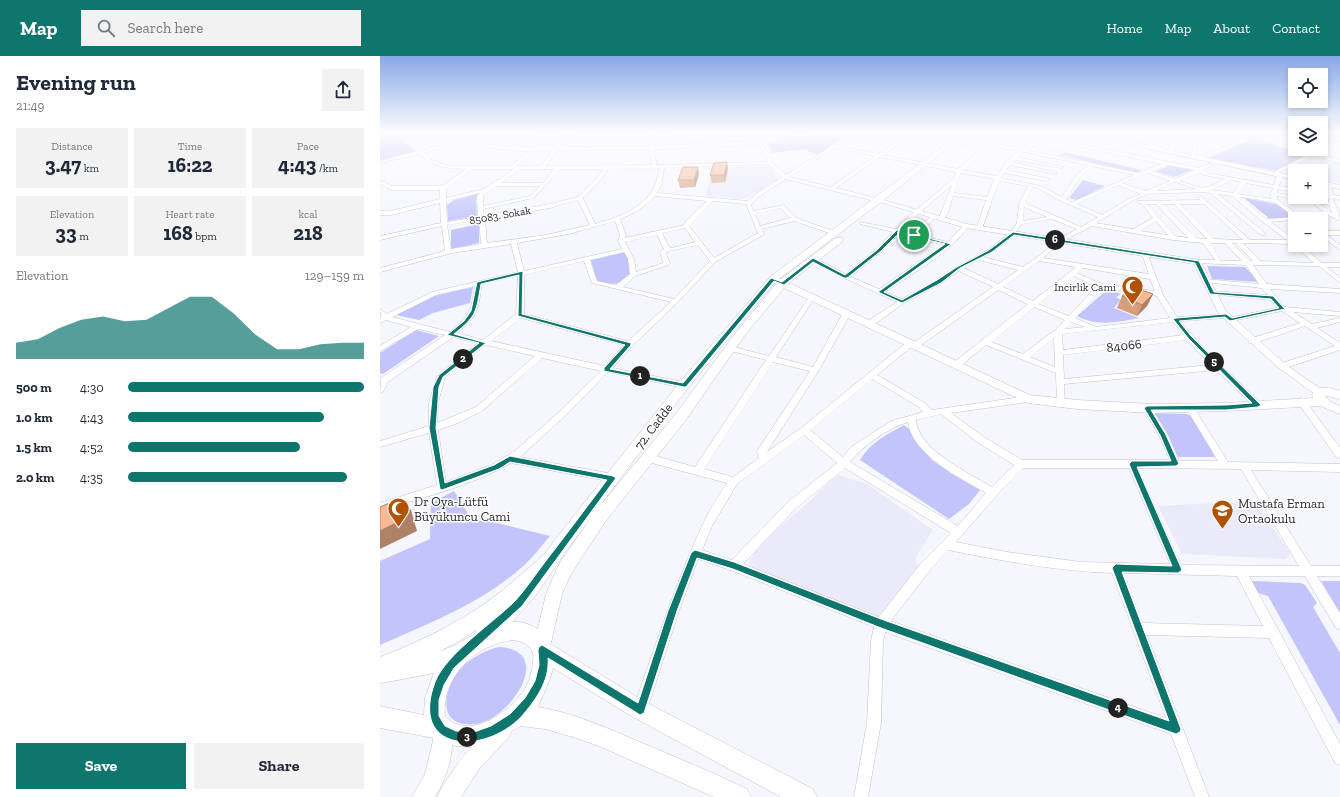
<!DOCTYPE html>
<meta charset="utf-8">
<style>
body{margin:0;font-family:"Zilla Slab",serif;background:#f2f2f3;color:#1f2937;height:100vh;display:flex;flex-direction:column;font-size:15px;white-space:nowrap}
*{box-sizing:border-box;margin:0}
p{font-size:13px;color:#747a83}
.icon{flex:none;width:22px;height:22px;fill:none;stroke:currentColor;stroke-width:2;stroke-linecap:round;stroke-linejoin:round}
.map{position:relative;flex:1;overflow:hidden}
.drawer{display:flex;flex-direction:column;background:#fff;width:380px}
.drawer>*{flex:none}
.fabs{position:absolute;left:908px;top:12px;display:grid;gap:8px}
.fabs a{display:grid;place-items:center;width:40px;height:40px;border-radius:0px;background:#fff;box-shadow:0 2px 6px #0003;font-size:20px}
.pin{position:absolute;display:grid;place-items:center;width:34px;height:34px;color:#fff;margin:-17px;border:2px solid #fff;border-radius:50%;box-shadow:0 1px 4px #0007}
.km{position:absolute;width:20px;height:20px;margin:-10px;border-radius:50%;background:#222;color:#fff;font-size:11px;line-height:20px;text-align:center}
.round{display:grid;place-items:center;flex:none;width:42px;height:42px;border-radius:0px;background:#f2f2f3}
.head{display:flex;align-items:center;justify-content:space-between;height:68px;padding:0 16px}
h1{font-size:22px;font-weight:700;line-height:30px}
.stats{display:grid;grid-template-columns:repeat(3,1fr);gap:6px;height:68px;padding:4px 16px}
.stats div{display:grid;align-content:center;border-radius:0px;background:#f2f2f3;text-align:center}
.stats b{font-size:20px;font-weight:700}
.stats small{font-size:11px;font-weight:400}
.stats p{font-size:11px}
.chart{height:112px;padding:8px 16px}
.chart p{display:flex;justify-content:space-between}
.chart svg{width:100%;height:72px;margin-top:4px;fill:#0f766e;opacity:.7}
.action{display:flex;gap:8px;margin-top:auto;padding:8px 16px}
.action a{flex:1;height:46px;border-radius:0px;background:#0f766e;color:#fff;font-size:16px;font-weight:700;line-height:46px;text-align:center}
.action a+a{background:#f2f2f3;color:#1f2937}
ul{padding:0 16px;list-style:none;font-size:13px}
li{display:grid;grid-template-columns:64px 48px 1fr;align-items:center;height:30px}
li i{height:10px;border-radius:5px;background:#0f766e}
header{display:flex;align-items:center;gap:24px;box-sizing:border-box;height:56px;padding:0 20px;background:#0f766e;color:#fff}
header strong{font-size:19px}
nav{display:flex;gap:22px;margin-inline-start:auto;font-size:14px}
.search{width:280px;height:36px;background:#f2f2f3;display:flex;align-items:center;gap:10px;box-sizing:border-box;padding:0 14px;border-radius:0px;color:#747a83;font-size:15px}
main{display:flex;flex:1;min-height:0}
.map>svg:first-child{display:block}
</style>
<header>
<strong>Map</strong>
<div class="search"><svg class="icon" aria-label="search" viewBox="0 0 24 24"><circle cx="10" cy="10" r="6"/><path d="M15 15l6 6"/></svg>Search here</div>
<nav><a>Home</a><a>Map</a><a>About</a><a>Contact</a></nav>
</header>
<main>
<section class="drawer">
<div class="head"><div><h1>Evening run</h1><p>21:49</p></div><a class="round"><svg class="icon" aria-label="share" viewBox="0 0 24 24"><path d="M12 15V3M7 8l5-5 5 5M5 13v7h14v-7"/></svg></a></div>
<div class="stats">
<div><p>Distance</p><b>3.47<small> km</small></b></div>
<div><p>Time</p><b>16:22</b></div>
<div><p>Pace</p><b>4:43<small> /km</small></b></div>
</div>
<div class="stats">
<div><p>Elevation</p><b>33<small> m</small></b></div>
<div><p>Heart rate</p><b>168<small> bpm</small></b></div>
<div><p>kcal</p><b>218</b></div>
</div>
<div class="chart"><p><span>Elevation</span>129–159 m</p>
<svg viewBox="0 0 160 44" preserveAspectRatio="none"><path d="M0 44V34L10 32L20 25L30 20L40 18L50 21L60 20L70 13L80 6L90 6L100 16L110 29L120 38L130 38L140 35L150 34L160 34V44z"/></svg>
</div>
<ul>
<li><b>500 m</b>4:30<i style="width:100%"></i></li>
<li><b>1.0 km</b>4:43<i style="width:83%"></i></li>
<li><b>1.5 km</b>4:52<i style="width:73%"></i></li>
<li><b>2.0 km</b>4:35<i style="width:93%"></i></li>
</ul>
<div class="action"><a>Save</a><a>Share</a></div>
</section>
<div class="map">
<svg width="960" height="741" viewBox="0 0 960 741">
<rect width="100%" height="100%" fill="#f6f6ff"/>
<path fill="#eaeafb" d="M933,100L960,107V127L941,123V115H915V118L905,115Z
M386,110L390,111L399,124L376,138L363,143L328,140L326,138L333,112Z
M458,419L487,428L553,474L535,502L538,513L499,561L373,514L369,507L378,489L429,446L450,424Z
M874,445L911,498L905,503L802,498L778,450Z"/>
<path fill="#c3c4fc" d="M462,76L465,77L466,79L464,82L438,99L424,93L393,97L387,88L442,77Z
M19,82L36,95L0,104V83Z
M873,83L927,99L896,115L829,102Z
M685,96L761,114L758,117L679,99Z
M791,109L812,114L794,121L775,115Z
M703,124L725,130L697,144L689,142Z
M99,137V138L96,143L97,160L68,165L67,149L74,144Z
M99,168V187L71,193V174Z
M245,196L254,215C241,230 236,229 217,226L211,204Z
M827,210L865,211L879,226L832,223Z
M93,231L90,247L53,257L39,264L16,259L54,240Z
M728,233L741,238L736,241L741,244L734,252L759,262C737,266 718,271 697,260Z
M36,274L59,280L3,318L0,317V297Z
M775,357L806,358L812,360L837,401H798Z
M524,369L529,373L536,386L552,404L572,418L600,434L589,448L569,463L480,404C491,386 506,379 524,369Z
M74,435L92,464L113,466L170,480C161,490 152,503 141,512C100,548 50,567 0,589V505L50,483L51,447Z
M872,525L921,527L925,529L937,547L933,551L960,597V669L888,540L878,537Z
M941,525H960V557Z
M119,591C176,594 131,663 96,668C53,673 64,628 84,609C95,600 106,594 119,591Z"/>
<path fill="#bfc0f2" d="M864,142L896,148L917,162L890,163Z"/>
<g fill="none" stroke-linecap="round" stroke-linejoin="round">
<defs>
<path id="minor" d="M121,75H128L44,97L52,104L67,110H130L155,92L157,94L136,110H161L175,91L191,76H157L155,75H294L292,76H274L273,92L277,109L387,106V101L370,75H374L391,101L392,107L406,119L467,80L468,75H472L471,81L458,90L498,98L516,86L514,75H518L520,84L539,75H544L520,87L503,99L578,113L602,92L577,87V85L605,90L626,75H637L665,81L684,75H690L670,82L819,112L835,105H837V107L823,114L828,117L894,129L897,119L900,117L903,119L899,130L915,132V136L898,133L897,137L949,146L948,141L941,140V136L948,138L947,129L952,128L953,139L960,140V144L953,142C955,150 960,157 960,165L950,160L931,146L896,140L898,144L924,163L891,166L915,184V188L863,187L880,205L934,207L915,190V188V189H921L942,207H960V211H947L960,222V227L939,210L873,209L887,228L960,233V237L890,233L902,248L905,251L960,256V260L913,256L932,268L960,262V266L937,272L960,287V294L902,313L898,310L899,308L955,290L925,270L875,287H869V283L920,267L902,255L847,266V262L897,252L891,244L830,238L829,237L832,235L888,239L882,232L823,226V224L825,223L879,228L866,209L815,207L814,206L817,204H835L823,187L793,184L712,170L681,186L663,202L769,218L762,198L767,197L783,239L797,261L849,258V262H846L800,265L827,296L881,347L882,349L881,351H875L836,314L684,328L685,348L681,351L677,348L676,317L606,289L579,311H573L572,309L573,307L648,248L618,234L537,292L531,291L497,319L545,347L552,354L648,340L651,341L652,343L651,345L648,346L571,357L604,381L642,404H790L779,379L763,352L767,349L770,350L788,379L799,405H838L806,352L810,349L813,350L848,406L960,408V416L871,414L931,510H960V520H937L960,557V574L956,572L925,520H869L960,688V709L955,707L889,582L767,579L829,741H815L791,678L505,576L503,585L501,667L488,741H474L487,667L491,585L494,571L353,515L318,503L299,555L267,654L265,659L260,661L255,659L253,654C268,610 283,566 300,522C313,489 326,456 347,427L268,406L265,405L263,402L265,399L268,398L315,411L386,304L347,294L346,292L347,290H350L389,300L430,240L432,239L435,241L396,301L433,311L464,255H467L471,257L439,314L387,396L421,372L527,286L533,287L613,231L579,215L561,227L524,247L492,270H486V266L517,246L464,222L430,203L435,202L466,218L497,193L513,176L480,168V166L516,173L535,155L574,122L576,116L500,101L456,132L500,143V145L498,146L406,123L377,142L371,149L373,155L404,149L416,162L456,176V178H452L414,165L382,173L384,178L383,179L335,206L298,246L252,290L233,312L304,326L307,327L308,329L307,331L304,332L228,316L185,360L140,401L233,418L236,419L238,422L236,425L233,426L131,407C92,430 43,441 0,455V447L57,429L49,377L0,391V385L49,370V347L57,320L98,287L73,281L8,326L3,336L0,337L1,322L65,279L38,273L0,295V290L31,271L6,264L0,267V262L1,261L0,253L7,258L52,236L138,216L131,188L72,197L0,216V212L65,195L62,170L0,184V180L61,167L60,147L11,159H0V155H11L60,143V134H11L0,128V124L12,130H62L86,113C66,112 55,112 39,98L0,107V105L37,95L23,82H0V80H26L41,94ZM196,76H270L269,92L272,109L166,110L179,93ZM631,76H632L660,82L641,93L614,87ZM665,83L781,108L759,117L646,94L652,90L681,96L683,95L656,88ZM611,90L638,95L626,106L617,120L583,114ZM455,92L495,100L451,131L409,121ZM643,96L708,109L695,121L682,141L661,130L621,122L624,117L667,125L670,123L626,114L630,109L675,118L677,117L632,106L634,104L682,112L684,111L637,101ZM388,108L402,121L373,140L368,145L277,137L282,127L284,112ZM787,109L815,114L795,123L772,115ZM712,110L754,119L692,146L686,143L699,123ZM279,112C276,148 246,159 215,168L203,142L221,124L228,113ZM92,113H134L104,133L66,142V133ZM140,113H174L163,127H121ZM180,113H223L217,122L198,141L170,148L103,160V153L154,142ZM820,116L824,119L845,123C822,135 824,133 800,125ZM581,117L614,123L607,141L574,137ZM768,117L790,125L766,135L742,127ZM851,124L861,126L853,137L832,134ZM619,125L648,130L639,148L637,167L631,176L608,194L577,211L557,225L522,243L505,236C534,216 568,199 589,170L584,169L568,186L538,179L557,160L554,158L532,177L522,175L539,157L572,129L559,162L560,163H564L568,157L573,140L606,144L597,171L602,172ZM795,126L816,133L776,135ZM866,127L893,132L890,141L892,143L857,138ZM738,129L761,138L748,143L722,159L697,148ZM116,130H160L150,140L103,150V140ZM653,131L657,132L681,145L718,161L701,171L645,147ZM822,136L830,137L881,179H885V177L838,138L852,140L883,166L907,184H870L821,140L818,142L820,144L758,145V147L762,148L773,162L753,173L716,167L752,145L767,138ZM100,137L97,140L98,161L67,166L66,145ZM275,140L327,145L307,164L304,169L245,182L246,179L240,163C253,158 266,151 275,140ZM860,141L894,146L915,161L886,163ZM198,144L210,169L166,179L107,187L105,163L170,152ZM333,145L366,148L378,177L334,202L309,170ZM767,148H776L808,182L795,180ZM782,148H794L827,183L816,182ZM800,148H824L863,184L834,183ZM940,148L949,149L952,157ZM644,151L667,161L643,165ZM401,152L410,162L380,170L375,158ZM672,163L697,173L677,184L660,199L643,211L603,201C618,193 632,182 642,168ZM99,164L101,188L71,193L67,169ZM235,165L240,179L238,185L242,193L144,215L137,187L189,178ZM776,165L788,179L760,175ZM305,172L315,186L292,192L289,191L282,177ZM519,178L564,189L499,233L471,221L501,195ZM277,179L284,193L280,196L283,207L256,216L254,203L245,186ZM830,187H845L862,205H841ZM852,187H856L873,205H870ZM318,189L330,205L294,243L243,231L255,220L289,209L290,208L286,197L289,195ZM244,196L248,203L250,218L236,229L217,225L210,204ZM599,204L638,214L618,228L584,212ZM204,205L212,227L291,246L248,285L144,258V219ZM659,205L696,211L653,245L623,231ZM703,212L770,223L775,235L722,228L697,217ZM138,220L136,258L103,284L77,277C98,260 98,254 102,228ZM694,220L716,231L689,260L658,248ZM95,230C91,255 91,259 70,276L12,261L56,239ZM722,232L777,240L790,262L716,271L695,262ZM654,251L685,264L675,274L643,298L611,286ZM141,262L244,289L225,310L111,285ZM691,266L705,271L685,273ZM793,266L804,279L683,294L682,278ZM674,282L675,311L650,301ZM807,284L831,309L684,323L683,299ZM106,289L155,300L96,351L57,367L58,347L65,321ZM162,302L221,315L179,356L135,395L113,408L66,426L58,374L78,367L102,355ZM393,306L430,315L379,392L377,395L379,402L353,421L324,413ZM492,323L539,351L543,356L511,365L471,391L463,401L430,374ZM561,358L597,386L634,409L612,431C589,417 538,394 536,364ZM528,366C532,399 581,422 606,437L578,470L470,406C482,390 509,372 528,366ZM424,379L457,407L408,446L352,504L322,494L332,470L357,428ZM465,412L571,477L542,506L499,561L363,508L416,452ZM643,412H749L790,508L701,506L627,496L576,486L617,439ZM758,412L861,413L919,510L801,509ZM568,494C623,505 677,515 732,517L786,662L511,565L550,514ZM744,517L857,520L883,570L763,567Z
M733,75H739L789,94L795,80L771,75L796,77L797,75H801L799,80L816,83V80L802,75H808L850,89L858,86L824,75H830L862,84L872,80L855,75H861L878,79V81L884,83L901,75H906L889,84L915,91V93H920L960,104V107L933,100L894,119H892V117L928,98L874,82L818,104L812,102V94L815,85L798,83L793,96L790,98ZM820,82L846,90L816,102V94Z
M941,77L960,81V84L941,90V87L955,82L941,79Z
M941,175H960V179H947L960,189V194L941,180Z
M921,342L924,343L960,392V403L957,402L918,347L917,345Z"/>
<path id="tertiary" d="M81,75H87L114,89L137,91L271,90L372,85L418,77L465,75L462,77L418,81L372,89L271,94L137,95L111,92L103,89Z
M684,75H694L915,120V124Z
M941,125L960,129V133L941,129Z
M496,143H500L587,168L820,204L846,255L905,308L945,336L944,339H936L899,312L839,258L814,208L586,172L496,145Z"/>
<path id="secondary" d="M586,75H593L575,86L501,146L399,223H401L456,182H462L463,184L462,186L409,227L650,339L697,344L772,348L846,347L933,342L932,339C938,328 950,332 960,335V343L947,340L945,341L951,346L960,350V358L940,350L846,355L772,357L697,353L648,347L404,232L365,279L305,365L225,466L191,518L182,538L168,600L162,603L156,600L153,594L166,538L179,508L215,456L295,359L357,275L396,228L394,227L308,332L186,495L156,539L134,564L109,585L103,588L97,585L94,579L97,573L122,552L144,527L174,485L300,326L390,221L571,84Z
M62,663L69,666C78,688 67,722 55,741H32L45,718L53,685L52,673L55,666Z
M122,664L129,667L132,674L129,681L99,713L81,741H57C66,721 102,672 122,664Z"/>
<path id="primary" d="M172,494L178,497L181,502L178,507C139,543 106,572 58,596C64,593 72,591 78,588C99,575 124,558 150,569C159,573 165,578 169,587L267,647L433,733L437,741H401L253,661L173,612L170,623L158,651C196,657 231,674 267,689C300,703 334,717 367,733L371,741H334L219,690L193,681L165,673L141,670L109,687L90,691L76,690L59,683L0,672V650L44,659L45,642L54,617L2,627L0,626V601C37,587 74,569 107,546C128,531 147,513 166,497ZM133,584C138,585 143,586 147,589C153,593 154,599 153,605C152,617 149,628 142,637C127,658 88,685 65,660C61,621 96,588 133,584Z"/>
</defs>
<use href="#minor" stroke="#c2c3d0" stroke-width="1"/>
<use href="#tertiary" stroke="#c2c3d0" stroke-width="1"/>
<use href="#secondary" stroke="#c2c3d0" stroke-width="1"/>
<use href="#primary" stroke="#c2c3d0" stroke-width="1"/>
<use href="#minor" fill="#fff" fill-rule="evenodd"/>
<use href="#tertiary" fill="#fff" fill-rule="evenodd"/>
<use href="#secondary" fill="#fff" fill-rule="evenodd"/>
<use href="#primary" fill="#fff" fill-rule="evenodd"/>
</g>
<path fill="#d79e7e" d="M347,106L348,113L345,126L332,127L330,119Z
M319,118L315,131L300,132L298,124Z
M773,238L767,250L757,260L737,252L742,240Z"/>
<path fill="#af8167" d="M347,106L348,113L345,126L344,119Z
M318,111L319,118L315,131L314,124Z
M773,238L767,250L757,260L762,249Z
M19,443L31,454L37,475L0,493V475Z"/>
<path fill="#fab893" stroke="#af8167" d="M347,106L344,119H330L334,107Z
M303,111H318L314,124H298Z
M753,231L773,238L762,249L742,240Z
M19,443L24,463L0,475V451Z"/>
<linearGradient id="sky" x2="0" y2="1"><stop stop-color="#87a8e6"/><stop offset="0.42" stop-color="#fbfbff"/><stop offset="1" stop-color="#fbfbff" stop-opacity="0"/></linearGradient>
<rect width="960" height="179" fill="url(#sky)"/>
<path fill="#0f766e" stroke="#fff" fill-rule="evenodd" d="M517,174L571,188L504,236L522,244L557,224L577,211L609,194L633,176L819,205L834,236L893,240L905,253L850,265L845,261L799,265L811,280L881,349L878,351L846,354H771L786,379L799,408L796,410L757,411L802,514L798,517L742,516L801,673L800,676L796,678L501,572L353,513L317,502L297,555L264,657L260,659L257,657L168,602C170,625 155,645 141,661C103,700 29,696 55,626C66,598 113,567 135,545C146,533 155,519 165,506C186,479 206,452 227,424L130,406L119,413L62,434L60,433L49,372L53,331L59,319L99,287L67,279L84,265L91,255L97,226L143,215L142,258L251,287V289L230,313L303,327L391,222L402,226L433,202L465,219L497,194ZM519,177L565,188L498,236L522,247L561,227L580,212L612,196L634,179L815,207L830,238L891,243L899,252L852,262L846,258L796,262L793,263L808,282L872,347L846,349L767,350L764,352L780,379L791,405H752L749,408L792,510L736,508L732,512L789,665L501,563L354,506L315,494L311,497L288,555L258,647L162,589L159,591L158,594L159,609L155,625L145,642L130,658L111,670L94,676L76,675L65,670L59,660V644L64,629L74,612L142,550L236,422L233,420L130,400L114,409L65,427L56,372L59,331L63,321L106,287L74,278C97,260 96,256 101,228L139,219L138,260L245,289L224,312V315L304,331H306L394,225L404,229L433,206L464,222H467L501,195Z"/>
<defs>
<symbol id="mosque-pin" viewBox="-11 -11 22 30"><path d="M0 17L-7.5 6A9.5 9.5 0 1 1 7.5 6Z" fill="#b05200" stroke="#fff"/><path d="M3.5-4.9A6 6 0 1 0 3.5 4.9A5 5 0 1 1 3.5-4.9Z" fill="#fff"/></symbol>
<symbol id="school-pin" viewBox="-11 -11 22 30"><path d="M0 17L-7.5 6A9.5 9.5 0 1 1 7.5 6Z" fill="#b05200" stroke="#fff"/><path d="M0-5L7-2L0 1L-7-2ZM-4 1L0 2.5L4 1V4Q0 6-4 4Z" fill="#fff"/></symbol>
</defs>
<g fill-rule="evenodd">
<use href="#mosque-pin" x="740" y="218" width="25" height="34"/>
<use href="#mosque-pin" x="6" y="440" width="25" height="34"/>
<use href="#school-pin" x="830" y="442" width="25" height="34"/>
</g>
<g text-anchor="middle" stroke-width="3" stroke-linejoin="round" paint-order="stroke">
<g font-size="11" fill="#28282d" stroke="#fff">
<text transform="translate(120 159) rotate(-10)" y="4">85083. Sokak</text>
</g>
<g font-size="11" fill="#28282d" stroke="#fff" text-anchor="end">
<text x="736" y="235">İncirlik Cami</text>
</g>
<g font-size="13" fill="#28282d" stroke="#fff">
<text transform="translate(744 289) rotate(-7)" y="5">84066</text>
<text transform="translate(273 370) rotate(-53)" y="5">72. Cadde</text>
</g>
<g font-size="13" fill="#28282d" stroke="#fff" text-anchor="start">
<text x="34" y="450">Dr Oya-Lütfü<tspan x="34" dy="15">Büyükuncu Cami</tspan></text>
<text x="858" y="452">Mustafa Erman<tspan x="858" dy="15">Ortaokulu</tspan></text>
</g>
</g>
</svg>
<div class="fabs">
<a><svg class="icon" aria-label="locate" viewBox="0 0 24 24"><circle cx="12" cy="12" r="6"/><path d="M12 2v4M12 18v4M2 12h4M18 12h4"/></svg></a>
<a><svg class="icon" aria-label="layers" viewBox="0 0 24 24"><path d="M12 4l9 5-9 5-9-5zM3 14l9 5 9-5"/></svg></a>
<a>+</a>
<a>−</a>
</div>
<div class="pin" style="left:534px;top:179px;background:#1e9e55"><svg class="icon" aria-label="arrive" viewBox="0 0 24 24"><path d="M6 21V4h12l-3 4 3 4H6"/></svg></div>
<b class="km" style="left:260px;top:320px">1</b>
<b class="km" style="left:83px;top:303px">2</b>
<b class="km" style="left:87px;top:681px">3</b>
<b class="km" style="left:738px;top:652px">4</b>
<b class="km" style="left:834px;top:306px">5</b>
<b class="km" style="left:675px;top:184px">6</b>
</div>
</main>
